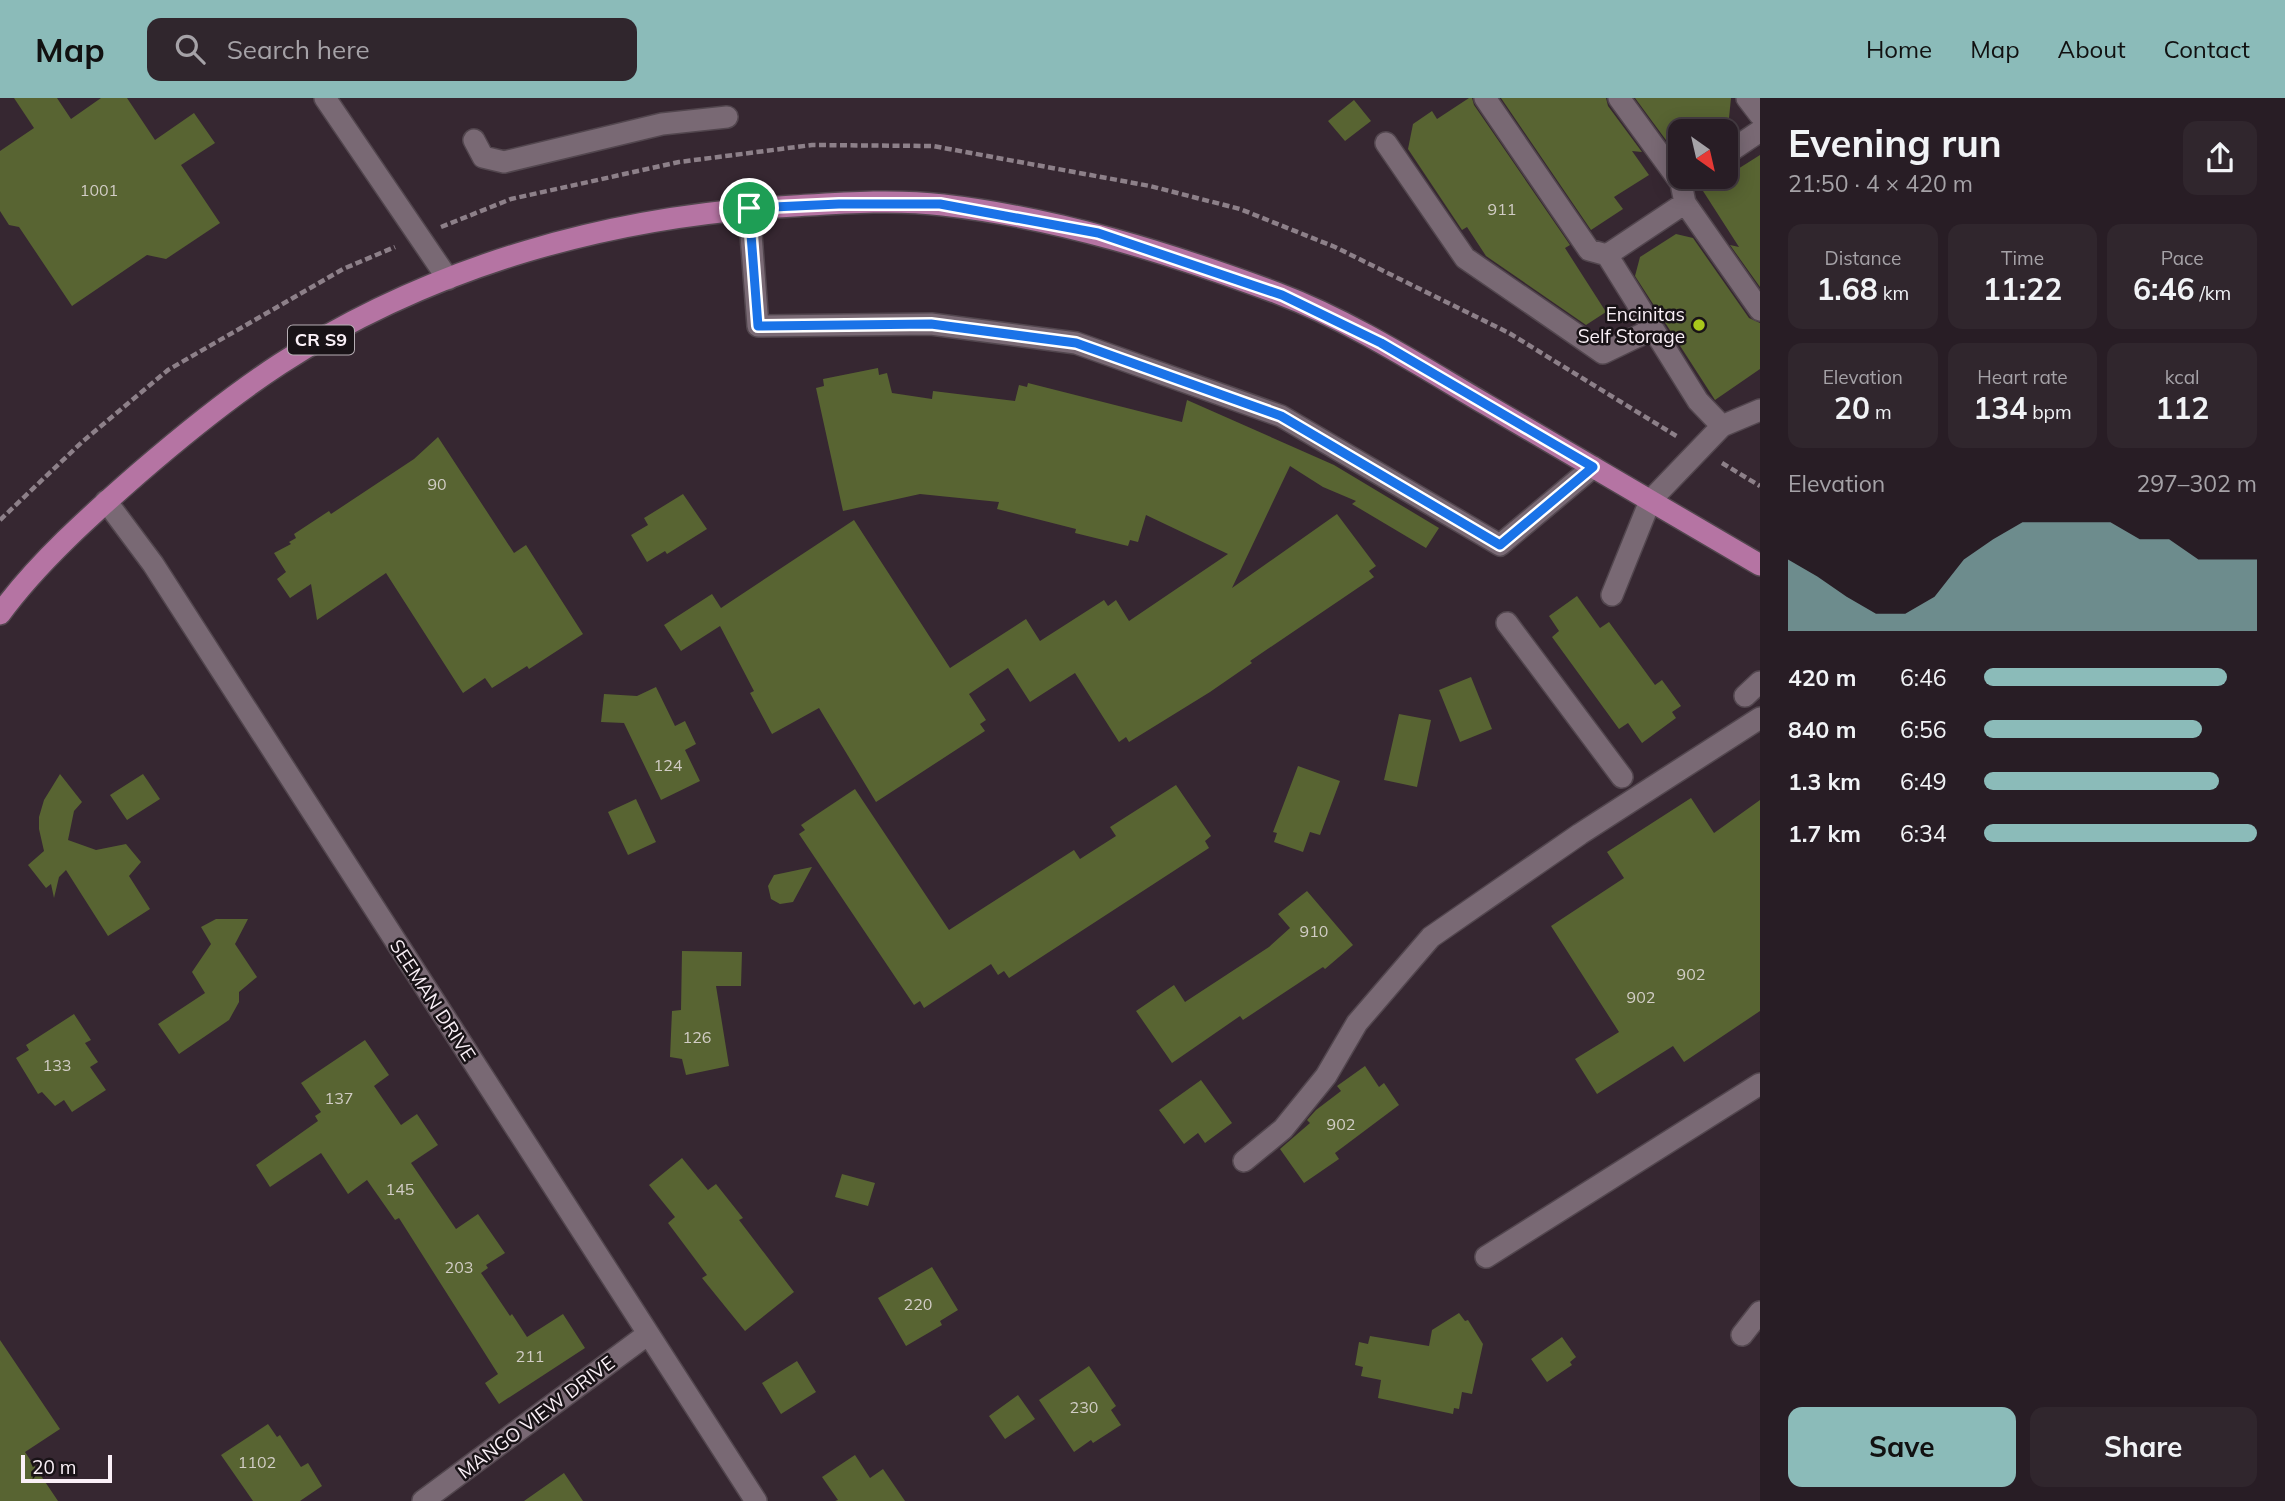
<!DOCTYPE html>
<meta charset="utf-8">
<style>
body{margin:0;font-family:Mulish,sans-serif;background:#30262d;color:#f1f3f6;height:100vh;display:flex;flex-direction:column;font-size:26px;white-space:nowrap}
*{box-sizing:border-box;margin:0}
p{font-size:23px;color:#a5a2a7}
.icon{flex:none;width:38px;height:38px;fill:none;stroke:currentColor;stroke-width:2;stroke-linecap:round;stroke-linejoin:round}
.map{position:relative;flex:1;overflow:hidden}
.drawer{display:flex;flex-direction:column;background:#281d25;width:525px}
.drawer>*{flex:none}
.needle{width:46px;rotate:146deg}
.fabs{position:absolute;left:1668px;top:21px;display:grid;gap:14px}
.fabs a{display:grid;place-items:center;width:70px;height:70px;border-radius:14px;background:#281d25;box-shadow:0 4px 18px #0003,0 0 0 2px #443b42;font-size:35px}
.scale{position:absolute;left:21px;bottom:18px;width:91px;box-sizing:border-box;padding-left:7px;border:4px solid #faf0f7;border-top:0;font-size:19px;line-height:24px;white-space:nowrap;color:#faf0f7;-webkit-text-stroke:5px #191317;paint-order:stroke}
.pin{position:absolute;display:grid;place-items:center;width:60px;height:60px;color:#fff;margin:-30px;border:4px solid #fff;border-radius:50%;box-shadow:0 2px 7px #0007}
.round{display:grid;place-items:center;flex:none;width:74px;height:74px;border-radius:14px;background:#30262d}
.summary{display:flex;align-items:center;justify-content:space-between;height:119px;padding:0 28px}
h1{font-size:38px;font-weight:700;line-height:52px}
.figures{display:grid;grid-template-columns:repeat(3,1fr);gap:10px;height:119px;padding:7px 28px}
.figures div{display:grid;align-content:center;border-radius:14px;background:#30262d;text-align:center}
.figures b{font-size:30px;font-weight:700}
.figures small{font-size:19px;font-weight:400}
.figures p{font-size:19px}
.chart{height:196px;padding:14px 28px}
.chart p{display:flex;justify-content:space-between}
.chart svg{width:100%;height:126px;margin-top:7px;fill:#8bbbb9;opacity:.7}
.cta{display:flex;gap:14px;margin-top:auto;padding:14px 28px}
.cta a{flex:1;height:80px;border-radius:14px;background:#8bbbb9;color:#111;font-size:28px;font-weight:700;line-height:80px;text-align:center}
.cta a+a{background:#30262d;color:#f1f3f6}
ul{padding:0 28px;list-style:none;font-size:23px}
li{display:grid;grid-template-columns:112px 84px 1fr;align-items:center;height:52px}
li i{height:18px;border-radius:9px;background:#8bbbb9}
header{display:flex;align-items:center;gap:42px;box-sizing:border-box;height:98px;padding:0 35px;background:#8bbbb9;color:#111}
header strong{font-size:33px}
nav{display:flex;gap:38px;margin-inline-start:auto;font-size:24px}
.search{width:490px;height:63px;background:#30262d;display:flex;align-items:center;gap:18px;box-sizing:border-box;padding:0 24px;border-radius:14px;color:#a5a2a7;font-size:26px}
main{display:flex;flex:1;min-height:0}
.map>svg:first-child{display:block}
</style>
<header>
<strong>Map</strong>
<div class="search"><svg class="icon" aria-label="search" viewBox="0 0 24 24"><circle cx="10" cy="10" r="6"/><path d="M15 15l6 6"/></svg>Search here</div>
<nav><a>Home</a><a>Map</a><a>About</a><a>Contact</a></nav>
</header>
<main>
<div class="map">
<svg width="1760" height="1403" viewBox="0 0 1760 1403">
<rect width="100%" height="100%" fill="#362731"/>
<path fill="#586432" d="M14,0H57L71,21L101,0H127L155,42L194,15L215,45L181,67L220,125L166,161L147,157L72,208L19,129L9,127L0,113V53L34,30Z
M1469,0H1472L1474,7L1570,147L1565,150L1606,214L1586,227L1486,158L1467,129L1462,132L1408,51L1413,26L1432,13L1437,21Z
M1501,0H1606L1608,8L1642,54L1632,53L1649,77L1614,99L1623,111L1591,132Z
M1635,0H1731L1729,20L1710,33H1680V57H1677Z
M1354,2L1371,23L1345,43L1328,23Z
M1760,57V189L1730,147L1739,149L1703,93Z
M1676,136L1693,140L1749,220L1760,225V271L1715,302L1635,178L1640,159Z
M878,270L879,277L887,275L892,295L932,301L933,293L1015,303L1019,287L1027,289L1028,285L1182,324L1187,302L1334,367L1439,430L1426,450L1352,406L1356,403L1323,389L1290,368L1232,490L1337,416L1376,468L1369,473L1374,479L1250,563L1252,565L1210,594L1129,644L1126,639L1119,644L1075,575L1030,604L1008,570L969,596L986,622L980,626L985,633L876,704L819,610L772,636L750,595L754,593L720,528L681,553L664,527L712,496L721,510L854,422L950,570L1026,521L1040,543L1104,502L1108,508L1116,502L1129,523L1228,456L1146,417L1138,444L1130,442L1128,448L1075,435L1076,431L997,411L999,404L920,396L843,413L816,290L824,288L823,281Z
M438,339L514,455L526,447L583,536L529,571L527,568L492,590L485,580L463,595L386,475L317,522L311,486L290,500L277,481L286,474L274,455L291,446L289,444L296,440L294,436L329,413L331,416L414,361Z
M683,396L707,431L667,456L665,453L647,464L631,437L648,427L644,420Z
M1577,498L1600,530L1609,524L1655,587L1662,582L1681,608L1672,614L1676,620L1642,645L1628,625L1619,631L1552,539L1559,533L1549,518Z
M1471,579L1492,631L1460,644L1439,592Z
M656,589L675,628L685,623L696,646L685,652L700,683L661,702L624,625L601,624L604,596L637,598Z
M1399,616L1431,622L1417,689L1384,682Z
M1298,668L1340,683L1320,737L1310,734L1303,754L1274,744L1277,735L1273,734Z
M60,676L82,704L74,713L68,742L96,752L126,746L141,764L129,778L150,811L108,838L66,772L59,779L54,800L51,786L46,790L28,767L44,753L39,731V719L44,702Z
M143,676L160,701L127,722L110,697Z
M1176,687L1211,738L1205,743L1209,750L1009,880L1004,873L998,877L991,866L924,910L920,903L914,907L799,736L805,732L801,727L855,691L949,832L1074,752L1080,761L1116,738L1110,729Z
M1691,700L1714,735L1760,702V913L1684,964L1673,948L1597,996L1575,961L1619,934L1551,828L1624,780L1607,754Z
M636,701L656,744L628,757L608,714Z
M812,769L793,804L780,806L771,801L768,788L774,777Z
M1307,793L1353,847L1325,871L1323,869L1243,922L1240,918L1172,965L1136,913L1174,887L1185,904L1269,849L1290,830L1278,816Z
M216,821H248L235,846L257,879L239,894V904L229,922L179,956L158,926L205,895L192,874L211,846L201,829Z
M682,853L742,854L741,888H716L729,968L686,977L682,961L670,959L672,913L681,912Z
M74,916L91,942L85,945L98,964L90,969L106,992L72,1014L64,1002L55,1008L42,994L38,996L16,960L29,952L26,947Z
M365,942L389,977L374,988L401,1027L417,1016L438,1047L411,1065L456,1131L478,1116L505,1155L486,1167L488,1170L481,1175L510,1218L512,1216L527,1239L563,1216L585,1250L499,1306L485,1285L498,1276L399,1120L395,1122L367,1082L348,1096L321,1055L270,1089L256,1067L318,1023L315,1018L321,1014L301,985Z
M1365,968L1379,989L1384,985L1399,1007L1335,1055L1339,1061L1304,1085L1280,1051L1310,1025L1307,1022L1316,1012L1341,993L1337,988Z
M1201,982L1232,1025L1205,1045L1198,1035L1184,1046L1159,1012Z
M682,1060L708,1092L716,1086L743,1120L739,1122L794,1194L745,1233L702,1180L707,1177L668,1125L675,1119L649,1087Z
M842,1076L875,1085L868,1108L835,1099Z
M932,1169L958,1212L940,1223L942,1227L906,1248L878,1200Z
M1459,1215L1465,1223L1468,1222L1483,1246L1472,1296L1462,1294L1459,1311L1454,1310L1453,1316L1378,1300L1381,1282L1361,1278L1363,1269L1355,1267L1359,1244L1368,1246L1370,1238L1429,1248L1432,1232Z
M1562,1239L1576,1259L1570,1264L1572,1267L1547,1284L1531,1261Z
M0,1242L60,1331L25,1354L58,1403H0Z
M797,1263L816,1294L781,1316L762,1285Z
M1089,1268L1116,1308L1111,1312L1121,1327L1093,1345L1091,1342L1074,1354L1039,1302Z
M1018,1297L1035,1321L1005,1341L989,1318Z
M268,1326L277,1339L280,1337L301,1369L308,1365L322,1388L300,1403H253L221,1357Z
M855,1357L870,1380L883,1371L905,1403H835L838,1402L822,1379Z
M564,1375L583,1403H524Z"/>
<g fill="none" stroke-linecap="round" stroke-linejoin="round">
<defs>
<path id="minor" d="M325,0L448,181
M1485,0L1589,152L1607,157L1698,303L1722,328L1650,403L1612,497
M1619,0L1681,85
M1747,0L1760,17
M474,42L483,59L504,64L662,26L727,19
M1386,45L1465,160L1603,255L1653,231
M1726,56L1760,33
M1685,105L1760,212
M749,110L758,228L931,226L1076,245L1281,318L1500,447L1593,369
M1607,157L1685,105L1681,85L1690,79
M1722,328L1760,312
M106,403L153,466L756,1403
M1507,525L1622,679
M1745,598L1760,584
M1244,1063L1283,1031L1326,978L1357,925L1431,839L1580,736L1760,620
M1486,1159L1760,986
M1742,1237L1760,1214
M423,1403L648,1236"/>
<path id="major" d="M0,516C37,465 91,417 139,375C183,337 231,298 280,266C433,167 613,117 794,108C842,105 894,101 943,107C1057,120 1169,155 1277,195C1351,223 1419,267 1487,307C1578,360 1669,414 1760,467"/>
</defs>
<use href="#minor" stroke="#52464e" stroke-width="24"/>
<use href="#major" stroke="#52464e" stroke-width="24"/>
<path stroke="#8d8089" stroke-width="4.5" stroke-dasharray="7 3.5" stroke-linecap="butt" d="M441,129L511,101L679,64L812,47L933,48L1150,88L1240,111L1335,149L1509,235L1678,339
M1722,365L1760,388
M0,422L82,344L168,272L343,171L395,149"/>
<use href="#minor" stroke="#796974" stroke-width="21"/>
<use href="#major" stroke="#b574a3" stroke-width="21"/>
</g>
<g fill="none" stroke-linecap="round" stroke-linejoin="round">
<defs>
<path id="route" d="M839,106H940L1098,135L1282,197L1381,245L1593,369L1500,447L1281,318L1076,245L931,226L758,228L749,110Z"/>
</defs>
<use href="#route" stroke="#fff" stroke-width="14"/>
<use href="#route" stroke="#1a73e8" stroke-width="9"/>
</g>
<circle fill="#a8c71b" stroke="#191317" stroke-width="2.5" cx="1699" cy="227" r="7"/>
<g text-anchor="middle" stroke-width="5" stroke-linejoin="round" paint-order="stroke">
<g font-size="16" fill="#d2cdc6">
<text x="99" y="98">1001</text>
<text x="1502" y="117">911</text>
<text x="437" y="392">90</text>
<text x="668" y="673">124</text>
<text x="1314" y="839">910</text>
<text x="1691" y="882">902</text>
<text x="1641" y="905">902</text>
<text x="697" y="945">126</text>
<text x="57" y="973">133</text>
<text x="339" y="1006">137</text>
<text x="1341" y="1032">902</text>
<text x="400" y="1097">145</text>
<text x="459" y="1175">203</text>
<text x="918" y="1212">220</text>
<text x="530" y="1264">211</text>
<text x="1084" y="1315">230</text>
<text x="257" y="1370">1102</text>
</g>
<rect fill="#191317" stroke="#b6aeb4" stroke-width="2" x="288" y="227.5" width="66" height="29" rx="5"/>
<g font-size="18" font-weight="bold" fill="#faf0f7">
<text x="321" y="248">CR S9</text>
</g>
<g font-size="19" fill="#faf0f7" stroke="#191317" text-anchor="end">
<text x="1685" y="223">Encinitas<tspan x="1685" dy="22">Self Storage</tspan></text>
</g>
<g font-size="19" fill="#faf0f7" stroke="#191317">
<text transform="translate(433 902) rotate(57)" y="7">SEEMAN DRIVE</text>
<text transform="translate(536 1319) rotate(-37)" y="7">MANGO VIEW DRIVE</text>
</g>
</g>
</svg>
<div class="fabs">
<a><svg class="needle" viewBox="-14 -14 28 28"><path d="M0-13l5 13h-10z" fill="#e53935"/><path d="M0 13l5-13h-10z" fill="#a5a2a7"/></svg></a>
</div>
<div class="scale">20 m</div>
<div class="pin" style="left:749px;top:110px;background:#1e9e55"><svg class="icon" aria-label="arrive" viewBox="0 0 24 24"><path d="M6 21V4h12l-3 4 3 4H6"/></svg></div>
</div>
<section class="drawer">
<div class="summary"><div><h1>Evening run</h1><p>21:50 · 4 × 420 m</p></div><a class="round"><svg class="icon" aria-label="share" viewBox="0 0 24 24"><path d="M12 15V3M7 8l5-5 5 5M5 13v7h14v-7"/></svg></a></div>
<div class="figures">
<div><p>Distance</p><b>1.68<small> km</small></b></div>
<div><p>Time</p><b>11:22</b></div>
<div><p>Pace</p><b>6:46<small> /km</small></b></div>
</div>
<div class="figures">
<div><p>Elevation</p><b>20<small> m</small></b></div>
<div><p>Heart rate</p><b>134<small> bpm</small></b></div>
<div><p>kcal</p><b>112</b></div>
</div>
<div class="chart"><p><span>Elevation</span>297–302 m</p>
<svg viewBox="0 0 160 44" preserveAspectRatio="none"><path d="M0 44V19L10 25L20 32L30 38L40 38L50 32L60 19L70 12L80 6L90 6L100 6L110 6L120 12L130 12L140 19L150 19L160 19V44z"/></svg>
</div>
<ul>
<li><b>420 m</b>6:46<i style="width:89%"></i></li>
<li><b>840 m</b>6:56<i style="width:80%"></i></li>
<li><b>1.3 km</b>6:49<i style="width:86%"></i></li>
<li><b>1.7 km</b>6:34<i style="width:100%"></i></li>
</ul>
<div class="cta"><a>Save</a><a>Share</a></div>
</section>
</main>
